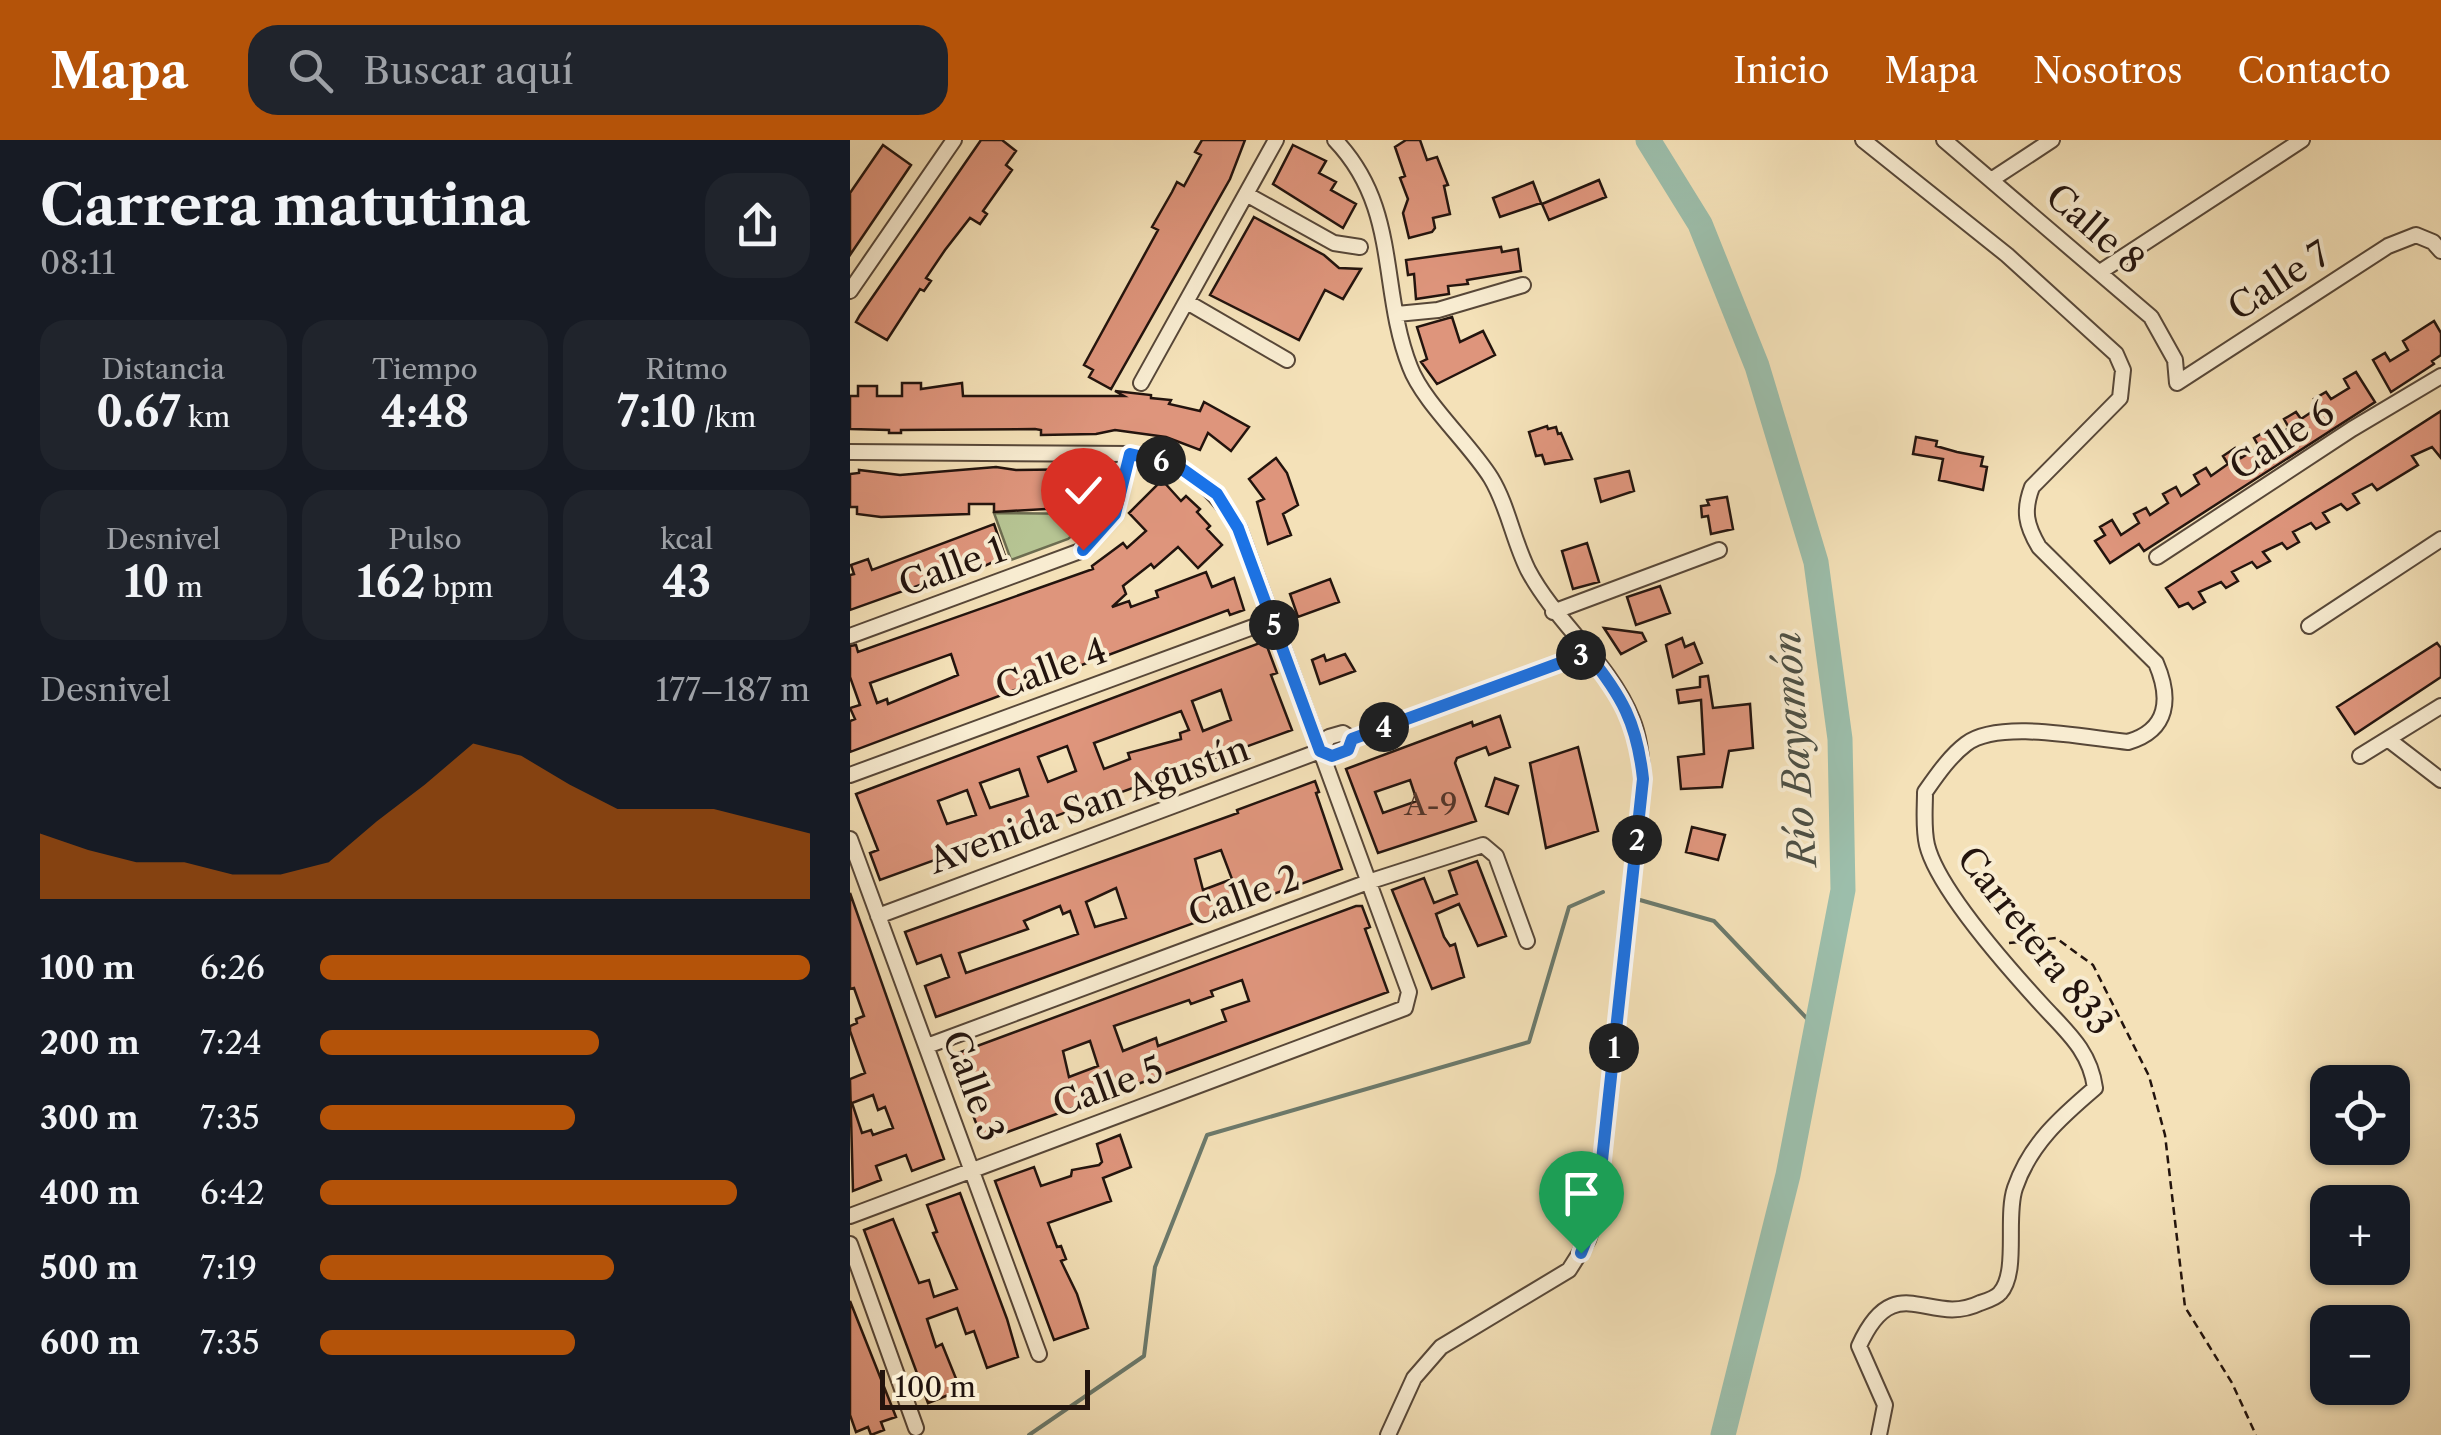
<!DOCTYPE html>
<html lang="es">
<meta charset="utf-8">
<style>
body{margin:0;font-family:"Libre Caslon Text",serif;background:#20242c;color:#f1f3f6;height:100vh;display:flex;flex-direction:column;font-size:38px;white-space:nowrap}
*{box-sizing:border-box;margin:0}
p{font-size:32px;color:#9ea1a6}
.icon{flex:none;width:55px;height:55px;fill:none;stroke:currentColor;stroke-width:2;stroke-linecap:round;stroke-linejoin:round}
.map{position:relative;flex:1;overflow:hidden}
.drawer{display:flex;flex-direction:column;background:#171b24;width:850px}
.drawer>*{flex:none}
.controls{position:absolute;left:1460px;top:925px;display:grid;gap:20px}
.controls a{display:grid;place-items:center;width:100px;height:100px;border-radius:20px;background:#171b24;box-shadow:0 2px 8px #0004;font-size:50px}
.scale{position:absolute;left:30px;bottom:25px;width:210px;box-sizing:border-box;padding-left:10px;border:5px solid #23140e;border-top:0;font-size:28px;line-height:35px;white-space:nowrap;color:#23140e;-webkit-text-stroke:8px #f8ecd1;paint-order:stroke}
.pin{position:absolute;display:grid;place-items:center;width:85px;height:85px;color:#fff;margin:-102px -42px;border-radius:50% 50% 50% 0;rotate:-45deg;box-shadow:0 0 10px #0007}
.pin .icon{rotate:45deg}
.km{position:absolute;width:50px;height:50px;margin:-25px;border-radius:50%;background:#222;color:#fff;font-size:28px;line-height:50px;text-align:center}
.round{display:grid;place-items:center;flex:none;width:105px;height:105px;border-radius:30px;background:#20242c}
.overview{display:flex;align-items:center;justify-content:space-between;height:170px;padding:0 40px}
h1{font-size:55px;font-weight:700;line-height:75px}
.figures{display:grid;grid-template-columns:repeat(3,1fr);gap:15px;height:170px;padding:10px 40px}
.figures div{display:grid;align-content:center;border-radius:25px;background:#20242c;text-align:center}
.figures b{font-size:42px;font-weight:700}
.figures small{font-size:28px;font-weight:400}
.figures p{font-size:28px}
.chart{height:280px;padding:20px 40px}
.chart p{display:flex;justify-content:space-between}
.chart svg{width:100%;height:180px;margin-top:10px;fill:#b45309;opacity:.7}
ul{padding:0 40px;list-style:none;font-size:32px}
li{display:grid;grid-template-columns:160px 120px 1fr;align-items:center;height:75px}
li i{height:25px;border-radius:12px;background:#b45309}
header{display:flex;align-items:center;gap:60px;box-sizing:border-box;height:140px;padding:0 50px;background:#b45309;color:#fff}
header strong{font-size:48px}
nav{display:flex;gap:55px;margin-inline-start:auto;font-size:35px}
.search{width:700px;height:90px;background:#20242c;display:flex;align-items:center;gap:25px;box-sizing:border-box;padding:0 35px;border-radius:30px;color:#9ea1a6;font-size:38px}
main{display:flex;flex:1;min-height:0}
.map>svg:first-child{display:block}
</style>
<header>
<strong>Mapa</strong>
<div class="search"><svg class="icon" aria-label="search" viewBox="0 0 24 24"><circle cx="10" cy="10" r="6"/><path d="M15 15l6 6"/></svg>Buscar aquí</div>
<nav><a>Inicio</a><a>Mapa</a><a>Nosotros</a><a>Contacto</a></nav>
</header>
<main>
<section class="drawer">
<div class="overview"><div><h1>Carrera matutina</h1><p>08:11</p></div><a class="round"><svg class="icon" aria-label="share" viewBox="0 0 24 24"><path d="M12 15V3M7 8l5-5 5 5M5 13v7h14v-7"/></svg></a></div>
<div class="figures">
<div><p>Distancia</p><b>0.67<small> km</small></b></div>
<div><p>Tiempo</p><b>4:48</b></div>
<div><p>Ritmo</p><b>7:10<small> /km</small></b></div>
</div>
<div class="figures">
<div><p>Desnivel</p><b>10<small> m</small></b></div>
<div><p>Pulso</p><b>162<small> bpm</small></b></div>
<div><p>kcal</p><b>43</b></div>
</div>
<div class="chart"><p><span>Desnivel</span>177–187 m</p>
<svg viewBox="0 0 160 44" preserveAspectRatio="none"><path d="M0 44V28L10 32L20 35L30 35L40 38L50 38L60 35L70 25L80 16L90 6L100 9L110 16L120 22L130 22L140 22L150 25L160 28V44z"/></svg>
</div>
<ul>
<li><b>100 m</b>6:26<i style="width:100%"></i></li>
<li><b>200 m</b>7:24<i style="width:57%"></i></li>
<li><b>300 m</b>7:35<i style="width:52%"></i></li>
<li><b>400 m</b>6:42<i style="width:85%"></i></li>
<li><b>500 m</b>7:19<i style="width:60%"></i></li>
<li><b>600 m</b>7:35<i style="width:52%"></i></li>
</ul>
</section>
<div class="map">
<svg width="1591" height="1295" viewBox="0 0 1591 1295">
<rect width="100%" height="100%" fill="#f4e1b8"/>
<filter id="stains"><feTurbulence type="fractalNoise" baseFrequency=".002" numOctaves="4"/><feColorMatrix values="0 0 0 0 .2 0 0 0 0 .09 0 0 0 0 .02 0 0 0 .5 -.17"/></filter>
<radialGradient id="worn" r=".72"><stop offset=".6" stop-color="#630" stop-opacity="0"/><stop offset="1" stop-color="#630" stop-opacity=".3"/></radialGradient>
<path fill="#b6c493" stroke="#6c6c50" stroke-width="2.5" d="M144,373L249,374L218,399L161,420Z"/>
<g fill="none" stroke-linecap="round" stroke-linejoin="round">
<path stroke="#6c7a6c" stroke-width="4" d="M790,760L864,781L966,888
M179,1295L294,1216L305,1127L357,995L679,902L719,767L753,752"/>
<path stroke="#9cbeab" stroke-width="25" d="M798,0L850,84L907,226L966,422L990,599L993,750L938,1035L873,1295"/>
</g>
<path fill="#de957c" stroke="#23140e" stroke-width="2.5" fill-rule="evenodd" d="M131,0H152L166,11L156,25L162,30L133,71L137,74L130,84L120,78L95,110L76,138L81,141L74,151L70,149L37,200L6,182L10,175Z
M352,0H395L380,39L261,249L239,237L243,230L234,225L308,90L302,87L322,52L327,42L334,46L351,15L345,12Z
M556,0H570L577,20L587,17L598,45L594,46L600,74L583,78L585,88L582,92L559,98L553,73L558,59L550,38L555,36L545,7Z
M33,5L61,25L0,115V53Z
M443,5L476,21L469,33L486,42L481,50L506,64L493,88L423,44Z
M749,40L756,57L699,80L692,64Z
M683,42L691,63L650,77L643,58Z
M404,77L474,115L489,128L511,129L493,159L475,150L449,200L360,155Z
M651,107L652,112L668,109L671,131L617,140L618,144L598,146L599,154L566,159L564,134L558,135L556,120Z
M602,177L610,202L633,191L645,215L587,244L571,222L577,219L567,187Z
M1584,181L1591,193V215L1582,221L1584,224L1541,252L1523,220L1535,213L1540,221L1558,210L1553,201Z
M1506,232L1525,262L1294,411L1289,404L1260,423L1245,401L1255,395L1250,387L1262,380L1271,395L1289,383L1284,374L1296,368L1300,375L1318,363L1313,354L1326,347L1331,356L1349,344L1344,335L1356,328L1361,336L1378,324L1373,316L1385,308L1391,318L1409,307L1404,298L1416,291L1421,299L1439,288L1434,279L1446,272L1451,279L1469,267L1464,259L1476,252L1481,259L1499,248L1494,239Z
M52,243H71V249L112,243L113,256H274L265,251L301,255V258L321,260L319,264L350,271L354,262L399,287L381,311L358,293L350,310L316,297L265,290L246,294L191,295V290L185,289L51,290V293H39V290L0,289V256H8V246H27V256H52Z
M1591,271V318L1582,307L1562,316L1568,325L1527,350L1522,344L1503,354L1509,363L1497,370L1491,364L1473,373L1479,382L1466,389L1461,383L1443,392L1449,402L1437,409L1432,403L1413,412L1420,421L1407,428L1402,422L1382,432L1388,441L1376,448L1371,442L1349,452L1355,462L1343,469L1338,463L1329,467L1316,448Z
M697,286L698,289L706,287L708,294L711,293L722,319L695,324L692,315L686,316L679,292Z
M1066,297L1087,301L1086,306L1107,312L1133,317L1131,326L1137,327L1133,350L1089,340L1093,319L1063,314Z
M426,318L437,333L448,365L433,374L441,395L418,404L407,362L414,359L399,339Z
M146,327L166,330L244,329V332L256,333L255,358H248V374L212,371V368L144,372V364H119V374L31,377L7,374V367H0V334L9,333V330L50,335Z
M779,331L784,351L751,362L745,339Z
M312,340L331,361L336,356L350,369L347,372L360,386L357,389L372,405L348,428L328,407L304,428L301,424L278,442L273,446L276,454L262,467L279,461L281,467L308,457L306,451L356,432L362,447L384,438L394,470L380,475L378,470L0,612V581L5,579L0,568L10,565L0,537V506L6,505L8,512L243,429L242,426L273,403L277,408L296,391L279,373ZM101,514L108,535L38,564L37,559L27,563L20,543Z
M877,357L883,389L861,394L858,376L852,377L851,366L859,365L857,360Z
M144,384L155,416L122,432L120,427L0,470V435L4,434L1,425L18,419L22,430Z
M737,403L749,442L723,449L712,411Z
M480,439L489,462L448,477L440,454Z
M810,446L820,473L786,485L777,457Z
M754,488L792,493L796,501L771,514Z
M832,498L835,507L844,503L852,523L823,537L816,505Z
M415,501L427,533L421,535L442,590L30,740L20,713L28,710L6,654ZM371,550L381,580L353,591L342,561ZM331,571L339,590L330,593L331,599L278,613L280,619L254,629L244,603ZM217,606L226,631L198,642L188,617ZM169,629L178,656L140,668L130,643ZM117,650L126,675L97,684L88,661Z
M1587,503L1591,508V537L1505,594L1487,567Z
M495,514L505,531L470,544L462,520L474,515L476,521Z
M858,536L863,568L900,564L903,608L879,611L872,647L831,649L828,617L854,614L851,560L829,563L827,550L850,547V537Z
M650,576L660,607L639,615L636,607L607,618L605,623L626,681L528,713L496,629L622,582L623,586ZM560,640L567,661L533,673L525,652Z
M728,607L748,691L696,708L680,623Z
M645,638L668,646L658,674L636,666Z
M465,641L469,652L466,653L492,729L86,877L75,846L99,837L91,815L67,824L55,792L388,673L387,670ZM371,710L382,739L353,750L345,719ZM266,748L276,778L245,787L236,762ZM210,766L213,774L220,771L228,794L116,833L109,813L178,789L174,781Z
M842,687L875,695L868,720L836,712Z
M627,721L656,796L628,806L609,764L586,774L594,797L600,806L605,804L614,837L582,849L542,750L574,738L584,763L607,754L599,731Z
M0,753L94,1019L62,1031L56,1015L26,1026L31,1040L3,1051L0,939L15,933L0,891V886L7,883L6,879L14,876L4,848L0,849ZM23,955L28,970L35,967L43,988L23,995L21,990L12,993L2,963Z
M506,766H512L520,787L515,789L538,852L133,1001L100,916ZM392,840L399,861L372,870L376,881L308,906L306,898L273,911L264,886L339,860L341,864L363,856L361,851ZM240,901L248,926L219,937L213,911Z
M270,995L281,1027L253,1038L261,1061L198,1083L207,1107L211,1106L216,1119L211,1121L227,1154L238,1188L204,1200L145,1041L184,1027L191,1046L221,1036L222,1030L249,1025L252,1022L247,1004Z
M110,1053L157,1179L168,1217L137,1228L124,1191L116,1194L107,1168L77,1179L86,1207L92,1204L109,1246L104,1248L106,1252L78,1263L14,1090L43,1079L69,1143L79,1140L84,1157L107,1149L83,1093L87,1092L77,1065Z
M0,1161L46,1277L31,1282L34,1290L21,1295L18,1287L6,1292L0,1275Z"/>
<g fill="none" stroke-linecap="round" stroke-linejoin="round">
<defs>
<path id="minor" d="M485,0C550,68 529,148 560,227C573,262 620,304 641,338C658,366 663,400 678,430C706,483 760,523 782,579C790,598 791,619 793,639L746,1076L738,1100L719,1130L591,1207L564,1238L538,1295
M1013,0L1157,115L1266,214L1273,230L1270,258L1182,347C1173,371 1176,385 1189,407L1306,523C1321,558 1319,590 1278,602C1236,598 1149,579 1116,604C1100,616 1087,635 1075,652C1075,669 1073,688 1077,705C1088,750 1160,830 1193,866C1217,892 1240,911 1245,948C1211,977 1180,1004 1165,1048C1155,1077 1169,1132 1150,1153C1146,1158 1136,1161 1130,1163C1079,1188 1045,1126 1009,1206L1035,1265L1029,1295
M1094,0L1301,177L1325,220L1327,243L1538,106L1566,95L1583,102L1591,111
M1141,40L1202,0
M396,54L484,103L510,107
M1250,132L1452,0
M0,151L104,0
M337,162L437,220
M547,174L588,170L673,145
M291,243L426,0
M0,312L280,314C337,327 357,338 389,388L559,852L555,868L0,1076
M1307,417L1502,289L1591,236
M703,472L869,410
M1459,486L1591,399
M0,496L233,410L265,374L280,314
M1539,600L1591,640
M470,611L479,597L493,593L502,599
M1510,616L1591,566
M0,635L422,480
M0,699L189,1214
M28,776L470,611L482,615L498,610L502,599L737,513
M77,906L518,742L633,705L646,716L677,801
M0,1104L66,1288"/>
</defs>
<use href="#minor" stroke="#574738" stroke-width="18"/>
<path stroke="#23140e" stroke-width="2.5" stroke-dasharray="8 5" stroke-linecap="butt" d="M1159,803L1206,798L1243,825L1299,936L1315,995L1335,1167L1382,1243L1406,1295"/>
<use href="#minor" stroke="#f8ecd1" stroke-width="14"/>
</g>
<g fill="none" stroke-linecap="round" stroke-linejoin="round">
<defs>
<path id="route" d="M233,410L265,374L280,314L325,324L367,354L388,388L470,611L482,616L498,610L502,599L737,513C772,556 787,583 793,639L746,1076L731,1113"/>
</defs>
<use href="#route" stroke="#fff" stroke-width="20"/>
<use href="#route" stroke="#1a73e8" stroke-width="12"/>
</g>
<g text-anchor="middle" stroke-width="8" stroke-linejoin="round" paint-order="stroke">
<g font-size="30" fill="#52342a">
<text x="581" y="675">A-9</text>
</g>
<g font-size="35" fill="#23140e" stroke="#f8ecd1">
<text transform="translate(1245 89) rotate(41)" y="12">Calle 8</text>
<text transform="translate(1429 141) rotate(-33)" y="12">Calle 7</text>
<text transform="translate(1432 300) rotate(-33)" y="12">Calle 6</text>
<text transform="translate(102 427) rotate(-20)" y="12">Calle 1</text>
<text transform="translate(201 529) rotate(-20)" y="12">Calle 4</text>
<text transform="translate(239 665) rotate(-20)" y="12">Avenida San Agustín</text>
<text transform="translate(394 756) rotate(-20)" y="12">Calle 2</text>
<text transform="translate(1185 801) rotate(52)" y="12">Carretera 833</text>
<text transform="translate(123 946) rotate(70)" y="12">Calle 3</text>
<text transform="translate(258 947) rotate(-20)" y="12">Calle 5</text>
</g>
<g font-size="38" font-style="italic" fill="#4d5045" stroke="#f8ecd1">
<text transform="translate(945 609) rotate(-94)" y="13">Río Bayamón</text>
</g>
</g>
<rect width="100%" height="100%" filter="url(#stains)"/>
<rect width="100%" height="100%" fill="url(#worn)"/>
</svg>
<div class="controls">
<a><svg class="icon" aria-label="locate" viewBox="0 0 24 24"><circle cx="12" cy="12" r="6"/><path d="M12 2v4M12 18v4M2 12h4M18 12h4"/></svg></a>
<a>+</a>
<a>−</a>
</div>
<div class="scale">100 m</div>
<div class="pin" style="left:731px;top:1113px;background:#1e9e55"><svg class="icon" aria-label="arrive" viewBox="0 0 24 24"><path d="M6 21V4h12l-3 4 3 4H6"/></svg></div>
<div class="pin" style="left:233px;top:410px;background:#d93025"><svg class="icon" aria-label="check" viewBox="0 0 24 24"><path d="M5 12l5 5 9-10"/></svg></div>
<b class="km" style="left:764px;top:908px">1</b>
<b class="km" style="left:787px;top:700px">2</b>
<b class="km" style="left:731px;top:515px">3</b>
<b class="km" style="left:534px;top:587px">4</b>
<b class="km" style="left:424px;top:485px">5</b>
<b class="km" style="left:311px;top:321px">6</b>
</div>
</main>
